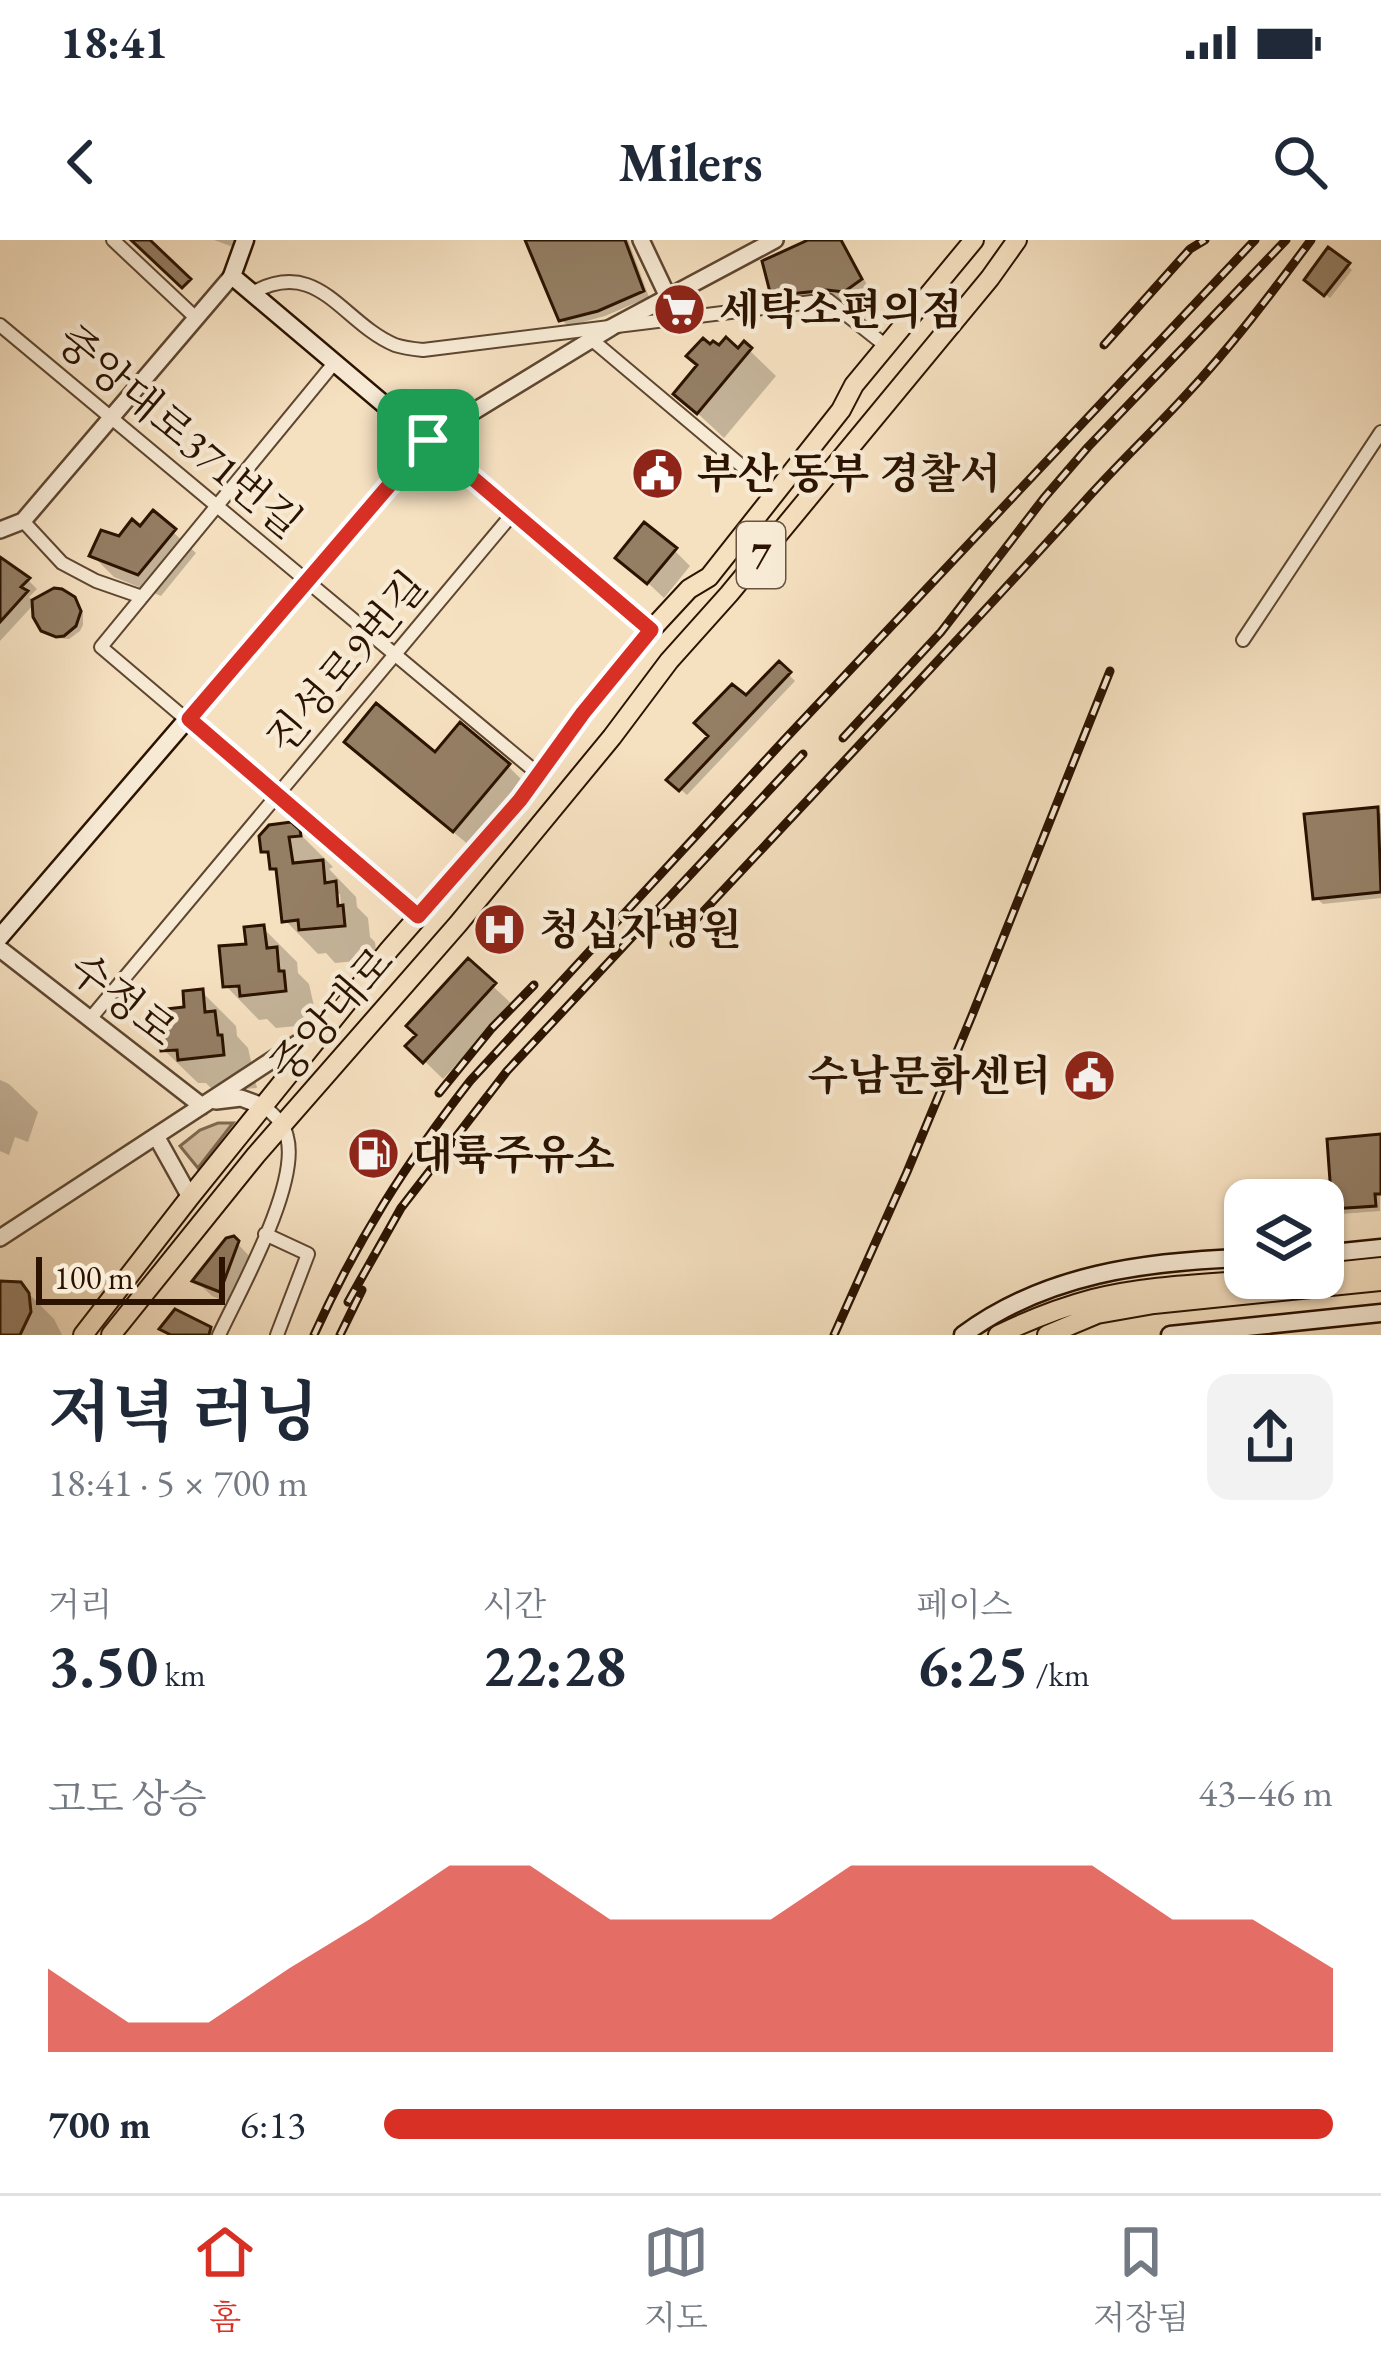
<!DOCTYPE html>
<html lang="ko">
<meta charset="utf-8">
<style>
body{margin:0;font-family:"EB Garamond","Noto Serif KR",serif;background:#f2f2f3;color:#1f2937;height:100vh;display:flex;flex-direction:column;font-size:45px;white-space:nowrap}
*{box-sizing:border-box;margin:0}
p{font-size:39px;color:#747a83}
.icon{flex:none;width:66px;height:66px;fill:none;stroke:currentColor;stroke-width:2;stroke-linecap:round;stroke-linejoin:round}
.map{position:relative;height:1095px;overflow:hidden}
.sheet{display:flex;flex-direction:column;background:#fff;flex:1}
.sheet>*{flex:none}
.buttons{position:absolute;left:1224px;top:939px;display:grid;gap:24px}
.buttons a{display:grid;place-items:center;width:120px;height:120px;border-radius:24px;background:#fff;box-shadow:0 3px 9px #0004;font-size:60px}
.scale{position:absolute;left:36px;bottom:30px;width:189px;box-sizing:border-box;padding-left:12px;border:6px solid #2b1300;border-top:0;font-size:33px;line-height:42px;white-space:nowrap;color:#2b1300;-webkit-text-stroke:9px #f8ebd6;paint-order:stroke}
.pin{position:absolute;display:grid;place-items:center;width:102px;height:102px;color:#fff;margin:-51px;border-radius:24px;box-shadow:0 6px 18px #0006}
.round{display:grid;place-items:center;flex:none;width:126px;height:126px;border-radius:24px;background:#f2f2f3}
.overview{display:flex;align-items:center;justify-content:space-between;height:204px;padding:0 48px}
h1{font-size:66px;font-weight:700;line-height:90px}
.figures{display:grid;grid-template-columns:repeat(3,1fr);gap:18px;height:204px;padding:12px 48px}
.figures div{display:grid;align-content:center}
.figures b{font-size:60px;font-weight:700}
.figures small{font-size:33px;font-weight:400}
.figures p{font-size:33px}
.chart{height:336px;padding:24px 48px}
.chart p{display:flex;justify-content:space-between}
.chart svg{width:100%;height:216px;margin-top:12px;fill:#d93025;opacity:.7}
ul{padding:0 48px;list-style:none;font-size:39px}
li{display:grid;grid-template-columns:192px 144px 1fr;align-items:center;height:90px}
li i{height:30px;border-radius:15px;background:#d93025}
.status{display:flex;justify-content:space-between;align-items:center;height:84px;padding:0 60px;background:#fff;direction:ltr}
.status svg{height:33px;fill:currentColor}
header{display:flex;justify-content:space-between;align-items:center;height:156px;padding:0 48px;background:#fff;font-size:54px;font-weight:700}
.tab-bar{display:flex;justify-content:space-around;align-items:center;height:168px;border-top:3px solid #e0e1e3;background:#fff;font-size:33px;color:#747a83}
.tab-bar a{display:grid;justify-items:center;gap:6px}
.tab-bar .on{color:#d93025}
.map>svg:first-child{display:block}
</style>
<div class="status"><b>18:41</b><svg viewBox="0 0 49 12"><path d="M0 12V9h3v3zM5 12V6h3v6zM10 12V3h3v9zM15 12V0h3v12zM26 1h20v11H26zM47 4h2v5h-2z"/></svg></div>
<header><svg class="icon" aria-label="back" viewBox="0 0 24 24"><path d="M15 5l-7 7 7 7"/></svg>Milers<svg class="icon" aria-label="search" viewBox="0 0 24 24"><circle cx="10" cy="10" r="6"/><path d="M15 15l6 6"/></svg></header>
<div class="map">
<svg width="1381" height="1095" viewBox="0 0 1381 1095">
<rect width="100%" height="100%" fill="#f5e0c0"/>
<filter id="stains"><feTurbulence type="fractalNoise" baseFrequency=".00167" numOctaves="4"/><feColorMatrix values="0 0 0 0 .2 0 0 0 0 .09 0 0 0 0 .02 0 0 0 .5 -.17"/></filter>
<radialGradient id="worn" r=".72"><stop offset=".6" stop-color="#630" stop-opacity="0"/><stop offset="1" stop-color="#630" stop-opacity=".3"/></radialGradient>
<path fill="#d3bd9f" stroke="#7f6850" stroke-width="3" d="M218,883H233L198,928L180,906L200,890Z"/>
<path fill="#0003" fill-rule="evenodd" d="M214,0H235L233,7Z
M528,0H628L649,57L605,76L568,86L561,79Z
M815,0H842L870,50L856,61L839,59L785,65L774,54Z
M1348,26L1352,30L1330,58L1312,44Z
M744,105L776,136L724,198L677,154L738,112Z
M153,274L196,313L161,356L114,337L92,315L141,290Z
M675,311L690,326L664,358L631,327Z
M0,328L28,340L37,349L29,357L34,362L74,359L83,371V385L80,391L69,399L55,398L38,383L36,362L0,401Z
M779,425L795,441L687,555L670,540Z
M348,502L508,526L528,546L475,610L368,522Z
M1377,570L1381,574V658L1323,664L1316,658Z
M298,592L333,627L329,629L356,657L357,667L368,678L370,697L375,702L377,719L335,723L326,713L318,714L285,680L280,635L273,628L272,619L264,611ZM334,654H340L342,680Z
M263,688L297,722L298,733L309,744L318,784L276,788L267,779L259,780L226,746L249,706Z
M468,723L512,764L443,839L409,806Z
M202,752L236,786L237,796L248,808L257,848L215,852L206,843H198L164,810L188,770Z
M0,840L9,844L38,872L28,902L15,897L9,915L0,911Z
M1381,898L1380,971L1341,974L1335,968Z
M233,999L253,1020L236,1066L212,1056L196,1041Z
M0,1044L20,1045L54,1079L62,1095H0Z"/>
<path fill="#947e64" stroke="#2b1300" stroke-width="3" d="M131,0H150L191,39L182,48Z
M525,0H625L644,51L598,71L559,81Z
M808,0H841L862,39L844,52L827,50L771,56L762,21Z
M1328,7L1350,23L1324,56L1304,40Z
M726,97L738,108L744,101L752,108L697,174L673,154L697,125L686,116L703,98L710,104L713,101L719,105Z
M153,270L176,289L138,335L89,316L101,290L119,296L132,279L140,286Z
M644,282L677,308L647,344L615,318Z
M0,317L30,338L21,347L28,351L0,382Z
M54,348L62,349L75,357L81,371L76,386L64,396L56,397L41,391L33,377L32,360Z
M779,421L791,432L679,551L666,540L708,496L694,483L732,444L746,455Z
M376,463L435,512L460,482L510,524L453,592L344,502Z
M1378,567L1381,652L1313,659L1304,574Z
M291,582L300,590L301,596L289,597L293,623L323,620L325,643L336,641L338,666L343,665L345,686L299,690L298,680L282,682L276,629H270L268,612H261L259,596L269,585Z
M264,685L267,708L277,707L279,731H284L286,751L240,756L239,746L223,747L219,706L246,704L244,687Z
M468,718L496,743L423,823L405,806L416,795L406,786Z
M203,749L205,772L215,771L218,795H222L224,815L178,820L177,810L161,811L157,770L184,767L183,751Z
M1381,894V954H1375L1376,966L1332,969L1327,899Z
M234,996L239,1001L220,1052L192,1041L226,998Z
M0,1041L21,1042L29,1053L31,1072L20,1095H0Z
M175,1069L211,1087L209,1095H171L159,1089Z"/>
<g fill="none" stroke-linecap="round" stroke-linejoin="round">
<defs>
<path id="minor" d="M113,0L196,78
M252,53C319,16 341,82 395,105C404,108 413,109 423,110L828,60L886,106
M0,85L537,533
M591,99L774,253
M335,122L101,407L419,677
M23,281L62,323L96,341L142,357
M1243,400L1381,192
M90,779L514,272
M265,994L308,1014L277,1095
M219,1095C240,1050 300,944 287,897C284,883 275,876 265,867"/>
<path id="tertiary" d="M641,0L668,57
M427,200L612,87L775,0
M0,290L23,281L232,36
M0,709L202,866
M216,861L241,858L265,867
M156,896L190,957
M0,998L324,786"/>
<path id="secondary" d="M245,0L232,36L651,390
M0,697L427,200
M1323,1014L1381,1008
M963,1095C1045,1034 1146,1021 1245,1018
M1170,1095L1381,1073"/>
<path id="primary" d="M83,1095L190,957L389,710L520,560L583,473L651,390L689,349L709,337L841,170L854,145L974,0
M111,1095L256,915L458,684L612,497L669,421L729,354L990,38L1017,0"/>
<path id="trunk" d="M1323,1033L1381,1027
M998,1095C1029,1080 1059,1068 1093,1059C1153,1044 1217,1044 1277,1038
M1047,1095L1097,1074L1154,1064L1381,1041"/>
</defs>
<use href="#minor" stroke="#5e4630" stroke-width="16"/>
<use href="#tertiary" stroke="#5e4630" stroke-width="20"/>
<use href="#secondary" stroke="#2b1300" stroke-width="21"/>
<use href="#primary" stroke="#2b1300" stroke-width="22"/>
<use href="#trunk" stroke="#2b1300" stroke-width="22"/>
<use href="#minor" stroke="#f8ebd6" stroke-width="12"/>
<use href="#tertiary" stroke="#f8ebd6" stroke-width="15"/>
<use href="#secondary" stroke="#f8ebd6" stroke-width="16"/>
<use href="#primary" stroke="#f5e0c0" stroke-width="18"/>
<use href="#trunk" stroke="#f5e0c0" stroke-width="18"/>
<defs>
<path id="rail" d="M1104,105L1190,9L1205,0
M843,498L941,392L1044,258L1088,207L1286,0
M674,703C811,556 949,411 1084,262C1117,225 1152,192 1185,156C1231,107 1271,54 1311,0
M439,853L492,788L534,745
M348,1062L401,968L507,831L803,514
M314,1095C357,1000 406,923 470,841L786,498L1255,0
M340,1095L362,1050
M834,1095L907,932L973,773L1110,431"/>
</defs>
<use href="#rail" stroke="#2b1300" stroke-width="9"/>
<use href="#rail" stroke="#f8ebd6" stroke-width="4.5" stroke-dasharray="14" stroke-linecap="butt"/>
</g>
<g fill="none" stroke-linecap="round" stroke-linejoin="round">
<defs>
<path id="route" d="M428,200L651,390L583,473L520,560L418,676L189,479Z"/>
</defs>
<use href="#route" stroke="#fff" stroke-width="24"/>
<use href="#route" stroke="#d93025" stroke-width="15"/>
</g>
<defs>
<symbol id="supermarket-disc" viewBox="-11 -11 22 22"><circle r="9.5" fill="#8f2418" stroke="#f8ebd6"/><path d="M-6-5.5h2.5l.6 2H6L4.5 2H-2.5L-4.4-4H-6ZM-1.5 3.2a1.3 1.3 0 1 0 .1 0ZM3 3.2a1.3 1.3 0 1 0 .1 0Z" fill="#fff"/></symbol>
<symbol id="civic-disc" viewBox="-11 -11 22 22"><circle r="9.5" fill="#8f2418" stroke="#f8ebd6"/><path d="M-.6-6.5H3V-4.5H.6V-3L4-1V1h2V6H-6V1h2V-1L-.6-3ZM-1.2 2.5V6h2.4V2.5Z" fill="#fff"/></symbol>
<symbol id="hospital-disc" viewBox="-11 -11 22 22"><circle r="9.5" fill="#8f2418" stroke="#f8ebd6"/><path d="M-5-5h3v3.5h4V-5h3V5h-3V1.5h-4V5h-3Z" fill="#fff"/></symbol>
<symbol id="fuel-disc" viewBox="-11 -11 22 22"><circle r="9.5" fill="#8f2418" stroke="#f8ebd6"/><path d="M-5.5-6h7V0h2V4h1.3V-2.5L3-4.5l.8-.8L6-3V5H2.5V1h-1V6h-7ZM-4.2-4.7v3.2H.2V-4.7Z" fill="#fff"/></symbol>
</defs>
<g fill-rule="evenodd">
<use href="#supermarket-disc" x="650" y="40" width="59" height="59"/>
<use href="#civic-disc" x="628" y="204" width="59" height="59"/>
<use href="#hospital-disc" x="470" y="660" width="59" height="59"/>
<use href="#civic-disc" x="1060" y="806" width="59" height="59"/>
<use href="#fuel-disc" x="344" y="884" width="59" height="59"/>
</g>
<g text-anchor="middle" stroke-width="9" stroke-linejoin="round" paint-order="stroke">
<rect fill="#f8ebd6" stroke="#685440" stroke-width="3" x="737" y="282" width="48" height="66" rx="9"/>
<g font-size="39" font-weight="bold" fill="#2b1300">
<text x="761" y="329">7</text>
</g>
<g font-size="42" font-weight="bold" fill="#2b1300" stroke="#f8ebd6" text-anchor="start">
<text x="719" y="84">세탁소편의점</text>
<text x="697" y="248">부산 동부 경찰서</text>
<text x="539" y="704">청십자병원</text>
<text x="1051" y="850" text-anchor="end">수남문화센터</text>
<text x="412" y="929">대륙주유소</text>
</g>
<g font-size="42" fill="#2b1300" stroke="#f8ebd6">
<text transform="translate(180 191) rotate(40)" y="15">중앙대로371번길</text>
<text transform="translate(346 422) rotate(-50)" y="15">진성로9번길</text>
<text transform="translate(123 759) rotate(38)" y="15">수정로</text>
<text transform="translate(331 774) rotate(-49)" y="15">중앙대로</text>
</g>
</g>
<rect width="100%" height="100%" filter="url(#stains)"/>
<rect width="100%" height="100%" fill="url(#worn)"/>
</svg>
<div class="buttons">
<a><svg class="icon" aria-label="layers" viewBox="0 0 24 24"><path d="M12 4l9 5-9 5-9-5zM3 14l9 5 9-5"/></svg></a>
</div>
<div class="scale">100 m</div>
<div class="pin" style="left:428px;top:200px;background:#1e9e55"><svg class="icon" aria-label="arrive" viewBox="0 0 24 24"><path d="M6 21V4h12l-3 4 3 4H6"/></svg></div>
</div>
<section class="sheet">
<div class="overview"><div><h1>저녁 러닝</h1><p>18:41 · 5 × 700 m</p></div><a class="round"><svg class="icon" aria-label="share" viewBox="0 0 24 24"><path d="M12 15V3M7 8l5-5 5 5M5 13v7h14v-7"/></svg></a></div>
<div class="figures">
<div><p>거리</p><b>3.50<small> km</small></b></div>
<div><p>시간</p><b>22:28</b></div>
<div><p>페이스</p><b>6:25<small> /km</small></b></div>
</div>
<div class="chart"><p><span>고도 상승</span>43–46 m</p>
<svg viewBox="0 0 160 44" preserveAspectRatio="none"><path d="M0 44V27L10 38L20 38L30 27L40 17L50 6L60 6L70 17L80 17L90 17L100 6L110 6L120 6L130 6L140 17L150 17L160 27V44z"/></svg>
</div>
<ul>
<li><b>700 m</b>6:13<i style="width:100%"></i></li>
</ul>
</section>
<nav class="tab-bar">
<a class="on"><svg class="icon" aria-label="home" viewBox="0 0 24 24"><path d="M3 11l9-7 9 7M6 9v11h12V9"/></svg>홈</a>
<a><svg class="icon" aria-label="map" viewBox="0 0 24 24"><path d="M3 6l6-2 6 2 6-2v14l-6 2-6-2-6 2zM9 4v14M15 6v14"/></svg>지도</a>
<a><svg class="icon" aria-label="saved" viewBox="0 0 24 24"><path d="M7 4h10v16l-5-4-5 4z"/></svg>저장됨</a>
</nav>
